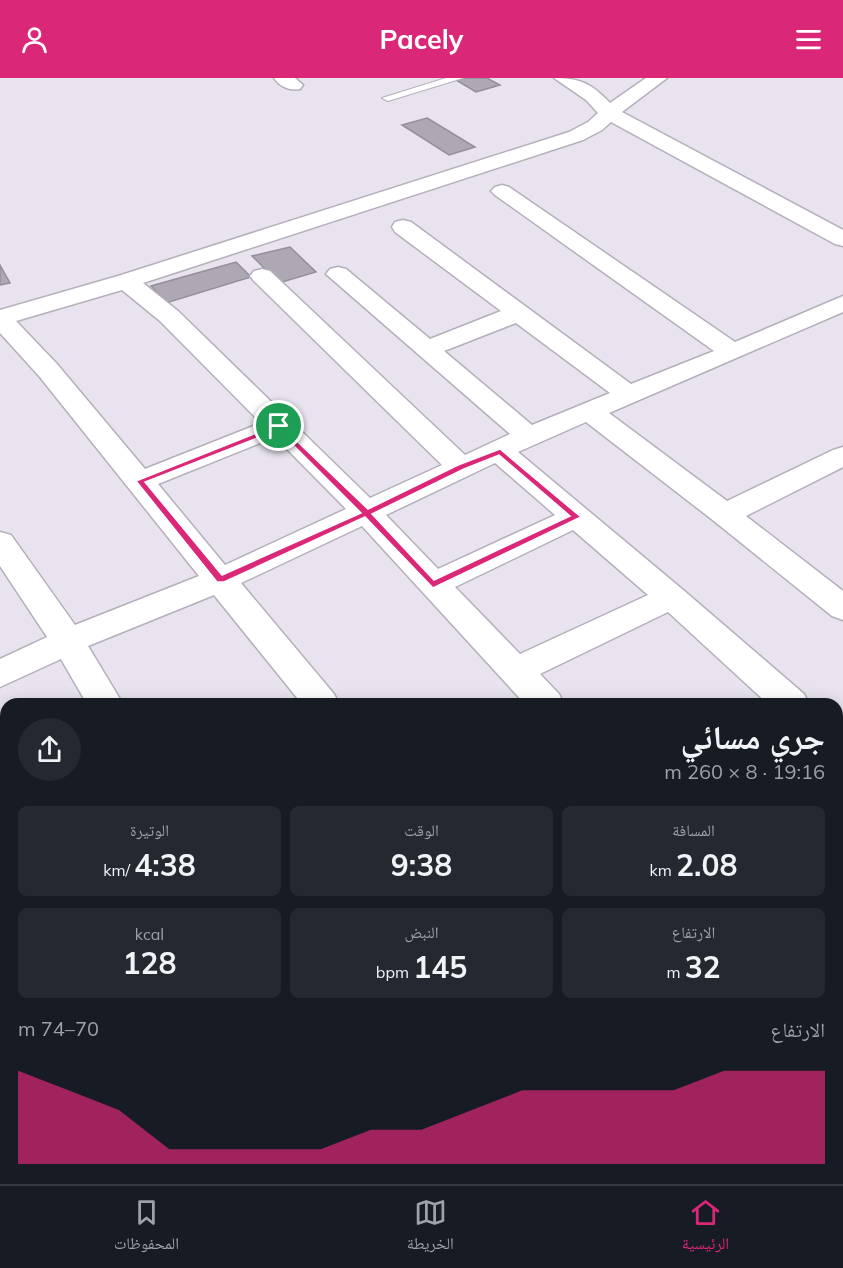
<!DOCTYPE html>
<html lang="ar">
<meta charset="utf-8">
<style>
body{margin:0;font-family:Mulish,"Noto Naskh Arabic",sans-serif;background:#242831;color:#f1f3f6;direction:rtl;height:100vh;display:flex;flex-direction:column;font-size:22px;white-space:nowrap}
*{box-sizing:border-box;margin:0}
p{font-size:20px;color:#9ea1a6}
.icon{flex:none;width:33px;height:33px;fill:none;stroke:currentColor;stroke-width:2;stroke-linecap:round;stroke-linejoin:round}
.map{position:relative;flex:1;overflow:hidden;direction:ltr}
.details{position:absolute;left:0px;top:620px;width:843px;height:488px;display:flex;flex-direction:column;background:#171b24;border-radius:18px 18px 0 0;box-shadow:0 3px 15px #0003;direction:rtl}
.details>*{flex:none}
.pin{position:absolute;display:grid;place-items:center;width:51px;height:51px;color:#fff;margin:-26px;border:3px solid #fff;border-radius:50%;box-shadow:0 2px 6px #0007}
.round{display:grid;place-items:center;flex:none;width:63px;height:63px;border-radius:32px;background:#242831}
.overview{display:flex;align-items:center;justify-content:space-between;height:102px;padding:0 18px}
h1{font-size:33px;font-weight:700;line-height:45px}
.stats{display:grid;grid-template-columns:repeat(3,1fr);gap:9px;height:102px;padding:6px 18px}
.stats div{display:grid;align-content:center;border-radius:9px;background:#242831;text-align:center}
.stats b{font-size:30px;font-weight:700}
.stats small{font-size:16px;font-weight:400}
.stats p{font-size:16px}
.chart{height:168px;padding:12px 18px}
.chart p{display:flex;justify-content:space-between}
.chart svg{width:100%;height:108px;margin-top:6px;fill:#db2777;opacity:.7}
header{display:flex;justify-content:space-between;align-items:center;height:78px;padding:0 18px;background:#db2777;color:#fff;font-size:27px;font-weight:700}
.dock{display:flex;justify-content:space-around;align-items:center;height:84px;border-top:2px solid #363941;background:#171b24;font-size:16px;color:#9ea1a6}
.dock a{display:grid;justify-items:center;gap:3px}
.dock .selected{color:#db2777}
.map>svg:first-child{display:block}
</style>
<header><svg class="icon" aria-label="menu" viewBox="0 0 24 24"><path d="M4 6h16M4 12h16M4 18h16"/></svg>Pacely<svg class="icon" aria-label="person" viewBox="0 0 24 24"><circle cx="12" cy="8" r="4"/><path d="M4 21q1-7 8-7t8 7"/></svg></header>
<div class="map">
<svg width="843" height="1106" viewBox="0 0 843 1106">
<rect width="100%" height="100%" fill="#e8e3ee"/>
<path fill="#ada8b3" stroke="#948f9a" stroke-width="1.5" d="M464,0H487L500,7L476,14L456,2Z
M427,40L475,69L449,77L402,47Z
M290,169L316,194L279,205L252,178Z
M236,184L251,199L166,225L151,208Z
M0,187L10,205L0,207Z"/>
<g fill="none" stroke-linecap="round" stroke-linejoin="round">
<defs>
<path id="service" d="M446,0H463L388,23L382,20Z"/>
<path id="minor" d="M274,0H295L303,7L300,11C290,13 280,9 274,0Z
M554,0C581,0 592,6 610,25L646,0H667L622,34L843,152V168L835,166L611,44L602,52L583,62L143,205L178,233L370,420L442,387L254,203L250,198L254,193L262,191L270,193L465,377L510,356L326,196L330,191L338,189L346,191L430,261L501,233L395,154L392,149L395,144L403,142L411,144L631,306L714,273L495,117L491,113L495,109L502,107L509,109L735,264L843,218V234L609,335L727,423L833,372L843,369V389L746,438L843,513V542L832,538L714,443L586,344L518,374L682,511L804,616L809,626H768L668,534L540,596L559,616L564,626H525L362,448L241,505L334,616L339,626H302L214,517L88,568L123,626H87L61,581L0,609V581L47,559L0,488V454L11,457L75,547L199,498L39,298L0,255V232L118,198L569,54L588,44L598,35L586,22ZM122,212L160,243L261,345L145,391L57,286L16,243ZM516,245L610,315L532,347L444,273ZM275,359L346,431L225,487L158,406ZM495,385L555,437L438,491L386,437ZM573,452L648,517L520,576L455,509Z
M837,651L843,653V684L837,682Z
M837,714L843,716V752L837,750Z
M0,746L6,749V792L0,790Z
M837,903L843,905V981L837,983Z
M0,1034L6,1036V1101H42L44,1106H0Z
M140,1101H239L237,1106H142Z
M624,1101H676L674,1106H622Z"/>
</defs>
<use href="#service" stroke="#b5afbb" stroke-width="2"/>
<use href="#minor" stroke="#b5afbb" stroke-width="3"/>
<use href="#service" fill="#fff" fill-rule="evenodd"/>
<use href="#minor" fill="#fff" fill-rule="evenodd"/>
</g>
<path fill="#db2777" stroke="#fff" stroke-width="1.5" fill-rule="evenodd" d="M279,346L368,431L458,387L500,371L581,439L433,510L365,439L224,504H217L136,403ZM278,352L361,435L222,497L145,404ZM499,377L570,438L434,502L372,436L464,391Z"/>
</svg>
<div class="pin" style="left:279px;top:348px;background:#1e9e55"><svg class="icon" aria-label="arrive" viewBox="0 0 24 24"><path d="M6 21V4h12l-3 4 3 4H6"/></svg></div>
<section class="details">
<div class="overview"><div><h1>جري مسائي</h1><p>19:16 · 8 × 260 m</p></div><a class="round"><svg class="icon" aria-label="share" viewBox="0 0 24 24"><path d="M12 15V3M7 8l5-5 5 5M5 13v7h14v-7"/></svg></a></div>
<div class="stats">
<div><p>المسافة</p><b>2.08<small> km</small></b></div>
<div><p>الوقت</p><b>9:38</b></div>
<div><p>الوتيرة</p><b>4:38<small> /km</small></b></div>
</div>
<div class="stats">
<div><p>الارتفاع</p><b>32<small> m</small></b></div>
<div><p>النبض</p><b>145<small> bpm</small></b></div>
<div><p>kcal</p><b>128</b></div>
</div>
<div class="chart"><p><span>الارتفاع</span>70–74 m</p>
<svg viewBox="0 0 160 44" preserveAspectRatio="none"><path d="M0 44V6L10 14L20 22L30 38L40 38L50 38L60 38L70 30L80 30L90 22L100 14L110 14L120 14L130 14L140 6L150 6L160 6V44z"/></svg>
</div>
</section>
</div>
<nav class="dock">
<a class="selected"><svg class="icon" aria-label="home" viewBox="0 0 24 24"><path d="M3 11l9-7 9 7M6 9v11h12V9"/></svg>الرئيسية</a>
<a><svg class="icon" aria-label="map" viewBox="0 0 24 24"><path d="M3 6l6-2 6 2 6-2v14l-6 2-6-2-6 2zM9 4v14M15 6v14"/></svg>الخريطة</a>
<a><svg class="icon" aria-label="saved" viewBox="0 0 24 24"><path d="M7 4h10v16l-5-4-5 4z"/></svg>المحفوظات</a>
</nav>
